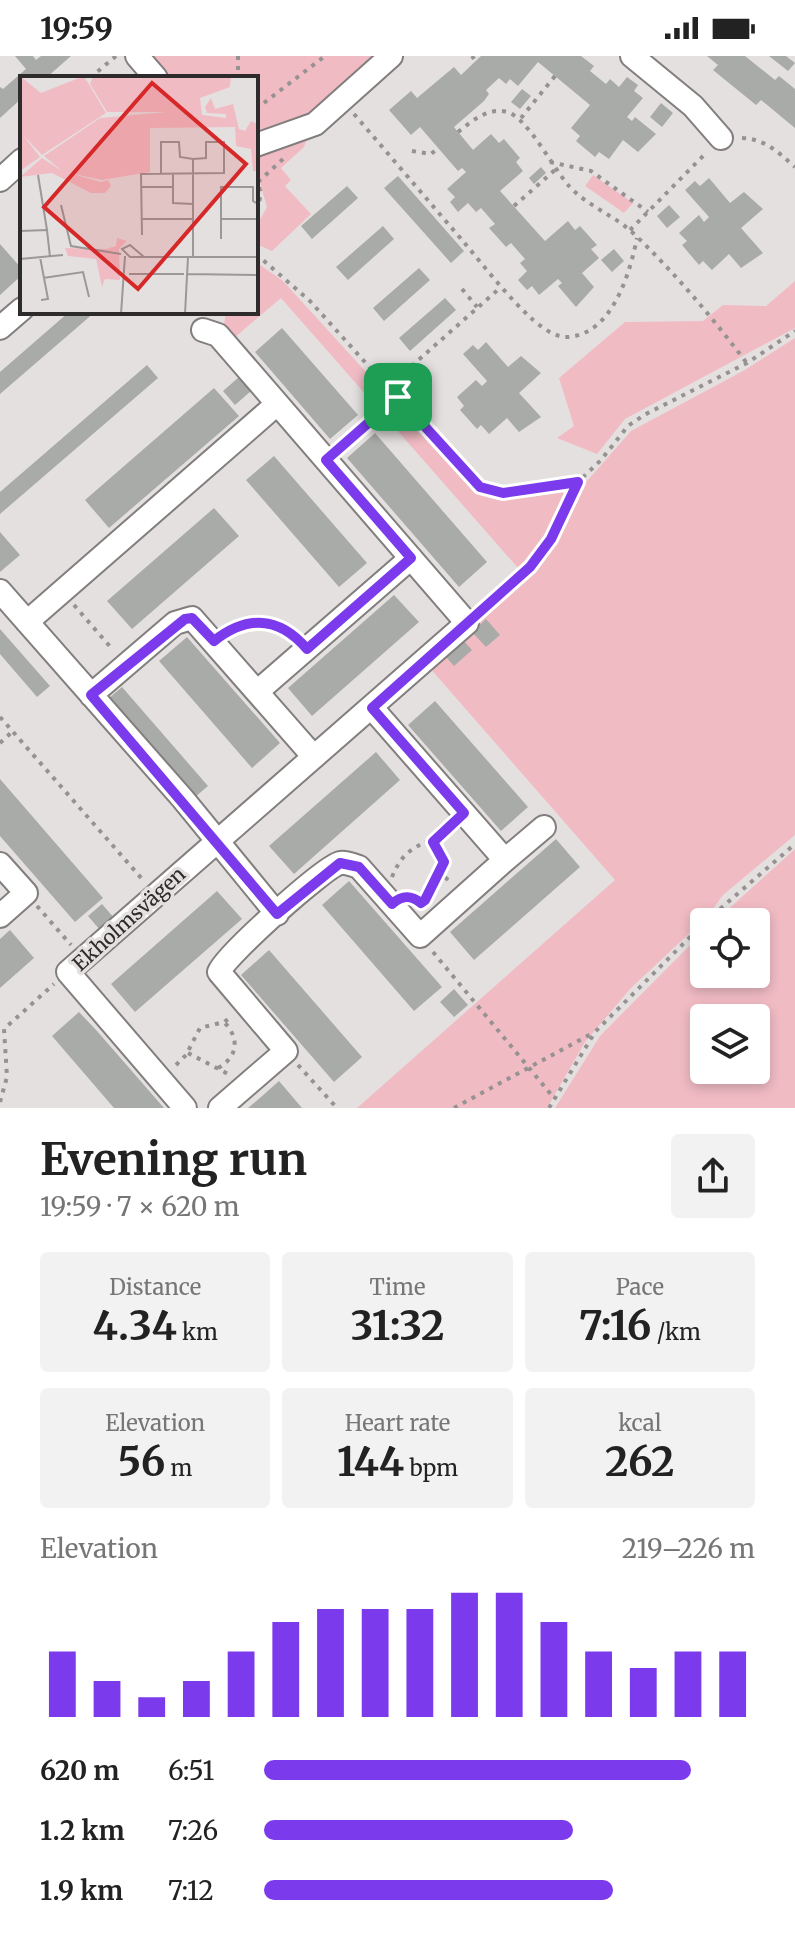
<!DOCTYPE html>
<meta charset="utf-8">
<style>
body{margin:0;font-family:Merriweather,serif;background:#f2f2f2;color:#222;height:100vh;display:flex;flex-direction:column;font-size:30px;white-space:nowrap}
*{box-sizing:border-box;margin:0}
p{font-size:26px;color:#767676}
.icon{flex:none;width:44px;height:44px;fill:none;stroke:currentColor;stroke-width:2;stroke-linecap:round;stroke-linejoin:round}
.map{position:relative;height:1052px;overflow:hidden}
.sheet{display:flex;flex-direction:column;background:#fff;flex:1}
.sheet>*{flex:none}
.tools{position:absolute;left:690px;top:852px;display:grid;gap:16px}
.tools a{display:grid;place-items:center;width:80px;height:80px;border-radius:8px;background:#fff;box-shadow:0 4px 12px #0003;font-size:40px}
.pin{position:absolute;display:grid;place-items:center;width:68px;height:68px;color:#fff;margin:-34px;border-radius:16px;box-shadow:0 4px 12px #0006}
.round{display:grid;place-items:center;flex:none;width:84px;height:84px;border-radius:8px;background:#f2f2f2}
.head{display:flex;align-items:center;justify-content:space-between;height:136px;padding:0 40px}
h1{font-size:44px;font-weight:700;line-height:60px}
.metrics{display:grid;grid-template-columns:repeat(3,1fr);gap:12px;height:136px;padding:8px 40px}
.metrics div{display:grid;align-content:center;border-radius:8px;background:#f2f2f2;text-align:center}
.metrics b{font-size:40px;font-weight:700}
.metrics small{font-size:22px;font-weight:400}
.metrics p{font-size:22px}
.chart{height:224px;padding:16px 40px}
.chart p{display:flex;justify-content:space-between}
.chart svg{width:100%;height:144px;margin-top:8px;stroke:#7c3aed;stroke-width:6}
ul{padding:0 40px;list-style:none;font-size:26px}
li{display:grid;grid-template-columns:128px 96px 1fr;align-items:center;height:60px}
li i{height:20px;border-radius:10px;background:#7c3aed}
.status{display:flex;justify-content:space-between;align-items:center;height:56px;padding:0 40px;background:#fff;direction:ltr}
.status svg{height:22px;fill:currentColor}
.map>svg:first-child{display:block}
</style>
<div class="status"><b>19:59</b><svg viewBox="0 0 49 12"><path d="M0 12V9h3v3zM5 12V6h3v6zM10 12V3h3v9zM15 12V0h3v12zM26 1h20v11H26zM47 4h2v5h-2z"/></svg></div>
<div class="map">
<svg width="795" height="1052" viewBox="0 0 795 1052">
<rect width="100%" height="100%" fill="#e5e0e0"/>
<path fill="#f1bbc4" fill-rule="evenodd" d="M150,0H380L316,58L304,91L281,112L291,124L285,130L311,158L272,195L256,188V171L267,151L256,113V22H168Z
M593,119L633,147L624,157L585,130Z
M256,206L283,225L470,430C505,448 527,442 564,435C556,466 545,493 518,512L281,242L234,282L224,268L226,256H256Z
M795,225V272L625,363L597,398L557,382L574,370L559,322L625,266L703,265L723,249L766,250Z
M795,282V779L723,839L708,860L631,932L585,986L547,1052H357L615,824L429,611L538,514L581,432L631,375L743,315Z
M795,793V1052H555L600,980L704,875V918H756V866H714ZM756,962V1014H704V962Z"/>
<path fill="#a8aba8" d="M15,0H33L36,4L41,0H71L46,22H22V42L0,62V31L3,33L26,13Z
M481,0H581L594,10L590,15L606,28L610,23L619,31L627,21L638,29L634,35L643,42L627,61L632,65L635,61L656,78L638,96L623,84L609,103L599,96L595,101L576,85L580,80L571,72L590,49L538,6L518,30L510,23L506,28L499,22L486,34L489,38L484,45L454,71L473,94L491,78L499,87L504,83L520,102L516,106L523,115L500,135L545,185L568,165L575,174L580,170L597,189L591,193L599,202L582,217L594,231L576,251L558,230L562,227L558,223L539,239L532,230L527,234L518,224L527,215L520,207L525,203L511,187L506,191L489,172L495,168L481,152L476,156L468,147L458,156L450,146L455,141L447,133L466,116L462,112L458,115L420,71L411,79L389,54L411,35L417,42L454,11L461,19Z
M707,0H745L775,24L779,20L795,33V72L761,44L756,49L713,14L718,9Z
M769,0H786L795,7L788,15Z
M522,33L531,40L520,53L511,46Z
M661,47L673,57L662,71L650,61Z
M541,111L546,117L534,128L529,122Z
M398,120L464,195L451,207L384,132Z
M709,122L730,147L744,136L763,153L741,172L763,197L741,212L729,198L712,214L703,205L699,209L682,189L687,185L679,177L699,159L704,166L709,161L685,134L695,125L700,130Z
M347,130L358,142L312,183L301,170Z
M669,149L680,161L667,172L657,160Z
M383,170L394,183L348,224L336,211Z
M0,188L22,213V219L0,239Z
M614,193L624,205L612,216L601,204Z
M419,212L430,224L384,265L373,252Z
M445,242L456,254L410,295L399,282Z
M69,256H95L0,338V316Z
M282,272L358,359L330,383L255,296Z
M486,286L508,311L521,300L541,317L519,337L541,361L519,376L507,362L489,378L481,369L477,373L460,354L464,350L457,341L476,324L482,330L487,325L463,298L473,289L478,294Z
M147,309L158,322L0,458V436Z
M239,321L251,335L235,349L223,335Z
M214,332L239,360L109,472L85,444Z
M375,377L487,506L459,531L347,402Z
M274,400L367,507L339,531L246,424Z
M214,452L239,480L132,573L107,545Z
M0,476L20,499L0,516Z
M394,539L419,566L312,660L288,632Z
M486,563L500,579L486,591L472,576Z
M0,573L50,630L37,641L0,598Z
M187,581L280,687L252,712L159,605Z
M463,584L472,594L454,610L445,600Z
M122,631L208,730L195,741L109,642Z
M435,645L528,751L501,775L408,669Z
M376,696L400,724L294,818L269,790Z
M0,723L103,842L75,866L0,780Z
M556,783L580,811L474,904L450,876Z
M349,825L442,931L414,955L322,849Z
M217,835L242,863L135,956L111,928Z
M102,848L115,863L101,875L88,860Z
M10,874L34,902L0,932V883Z
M269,894L362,1001L334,1026L241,919Z
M454,933L468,949L454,961L440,946Z
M79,956L97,975L164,1052H114L52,980Z
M279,1025L302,1052H248L261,1041Z"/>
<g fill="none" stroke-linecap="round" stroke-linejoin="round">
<defs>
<path id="minor" d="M137,0L156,22
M632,0L693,50L721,82
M256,89L315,68L391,0
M0,124L22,104
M0,272L22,253
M0,535L183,743L277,858
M27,566L277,348
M258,635L411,502
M91,639L175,567L192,562L314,701
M505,804L544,771
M0,808L26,837L0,860
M185,1052L68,916L467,567L218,279L203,274
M220,1052L286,995L219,916C225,900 324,811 340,807C346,806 353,809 359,811L420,880L505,804L372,652"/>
</defs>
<use href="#minor" stroke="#827e7e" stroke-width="26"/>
<path stroke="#969292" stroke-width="4" stroke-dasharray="4 6" stroke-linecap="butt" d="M238,0V22
M472,0L474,3
M90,22L116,0
M256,53L325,0
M354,58C390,100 426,142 462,184C484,210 506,239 531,262C540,270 555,282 568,281C613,278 630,216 637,182
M521,62L555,20
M458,76C472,65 488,51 507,56C527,61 553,112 569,130C587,150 614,159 633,177C675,217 711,260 746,306
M742,82C765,83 778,96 795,111
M412,95L431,98L438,92
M550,106L591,115L648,156
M256,122L261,137L256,161
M258,126L284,102
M514,150L556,113
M630,174L707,96
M256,198L310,245L471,424L492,436L503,437L578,426L601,404L628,370L644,359L747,307L795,275
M462,233L477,251
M389,330L501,231
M340,392L398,341
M74,549L113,594
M483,553L542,498L578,426
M229,574L263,564L294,579
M0,661L143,824
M0,687L13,675
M433,786L442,798L441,817L451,827
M392,821C407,784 425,793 451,770
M418,845L425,844L430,829L441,817
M37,850L71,889
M705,866L795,788
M433,896L554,1042
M188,997L230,1019
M176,1009L186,999L200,972L224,966L231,961
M298,1009L337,1052
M218,1012C238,1001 240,982 224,966
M0,1046L7,1021L4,973L54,928
M454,1052L593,977
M549,1052L595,976L704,867"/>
<use href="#minor" stroke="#fff" stroke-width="22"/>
</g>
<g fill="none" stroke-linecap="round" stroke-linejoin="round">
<defs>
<path id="route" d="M398,341L480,431L503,437L578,426L551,483L530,511L372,652L464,757L433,786L444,806L425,844L421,847C411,839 402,839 392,848L359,811L340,807L277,858L91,639L185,563L192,562L214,585C247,559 279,560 307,593L411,502L326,404Z"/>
</defs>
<use href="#route" stroke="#fff" stroke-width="16"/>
<use href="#route" stroke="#7c3aed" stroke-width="10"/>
</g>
<g text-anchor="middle" stroke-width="7" stroke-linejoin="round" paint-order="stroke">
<g font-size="20" fill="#2d2b2b" stroke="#e5e0e0">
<text transform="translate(129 863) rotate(-42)" y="7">Ekholmsvägen</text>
</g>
</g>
<g transform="translate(20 20)">
<rect width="238" height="238" fill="#e5e0e0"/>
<path d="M0,0L21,17L64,0L86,37L22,79L3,59L20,81L0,95ZM73,0H211L210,11L180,22L182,39L206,42V38L187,37L185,31L191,22L195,33L213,28L219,53L225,55L231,45L238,48V95H233L231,73L216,70L215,51L130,52V96L82,104L49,97L81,106L88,104L91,110L85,117H71L32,97L0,101L22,82L42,95L24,80L80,42L147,36H87L70,8ZM97,162L107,165L99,173L100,204L85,203L82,211L76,183L48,180L45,172L86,173L96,170Z" fill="#f1bbc4"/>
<path fill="none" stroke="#9b9898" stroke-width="2" d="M153,98V127L173,128M18,99L27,154M121,111H153M41,129L51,170L101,178M121,143H173M201,143H238M0,155L27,154L30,181M122,159L121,98L204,97V66H186V82L173,83L160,81L159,66H141V97M201,163V111H233V125L238,128M173,180V83M20,181L28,223L21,224M124,181L110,169L102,173L110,181H238M0,183L43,179M109,198H164M167,198L238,199M23,202L63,196L69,221M101,238L105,180M165,238L168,181"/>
<path fill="#d62828" fill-opacity="0.15" stroke="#d62828" stroke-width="4" d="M132,7L226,88L118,213L24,131Z"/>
<rect width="238" height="238" fill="none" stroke="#2d2b2b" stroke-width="4"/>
</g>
</svg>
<div class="tools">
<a><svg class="icon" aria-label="locate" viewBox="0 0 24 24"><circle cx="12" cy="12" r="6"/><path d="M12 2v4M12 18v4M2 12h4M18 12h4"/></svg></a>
<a><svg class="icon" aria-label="layers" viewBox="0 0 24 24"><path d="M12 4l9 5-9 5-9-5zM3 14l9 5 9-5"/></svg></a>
</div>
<div class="pin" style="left:398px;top:341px;background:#1e9e55"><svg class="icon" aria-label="arrive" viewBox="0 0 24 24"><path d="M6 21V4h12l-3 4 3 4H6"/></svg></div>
</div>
<section class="sheet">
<div class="head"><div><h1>Evening run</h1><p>19:59 · 7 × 620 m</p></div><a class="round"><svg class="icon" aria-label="share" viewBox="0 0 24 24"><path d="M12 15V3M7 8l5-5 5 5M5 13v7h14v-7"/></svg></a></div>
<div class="metrics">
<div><p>Distance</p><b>4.34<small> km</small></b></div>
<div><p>Time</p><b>31:32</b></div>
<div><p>Pace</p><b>7:16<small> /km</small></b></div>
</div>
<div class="metrics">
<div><p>Elevation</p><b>56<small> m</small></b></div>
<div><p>Heart rate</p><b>144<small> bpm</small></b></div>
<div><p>kcal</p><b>262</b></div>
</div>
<div class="chart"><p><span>Elevation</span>219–226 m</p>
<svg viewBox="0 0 160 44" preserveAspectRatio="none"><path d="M5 44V24M15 44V33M25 44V38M35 44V33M45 44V24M55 44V15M65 44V11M75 44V11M85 44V11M95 44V6M105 44V6M115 44V15M125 44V24M135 44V29M145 44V24M155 44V24"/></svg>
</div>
<ul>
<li><b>620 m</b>6:51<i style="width:87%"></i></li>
<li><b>1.2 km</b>7:26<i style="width:63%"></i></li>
<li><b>1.9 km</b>7:12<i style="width:71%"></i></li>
</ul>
</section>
